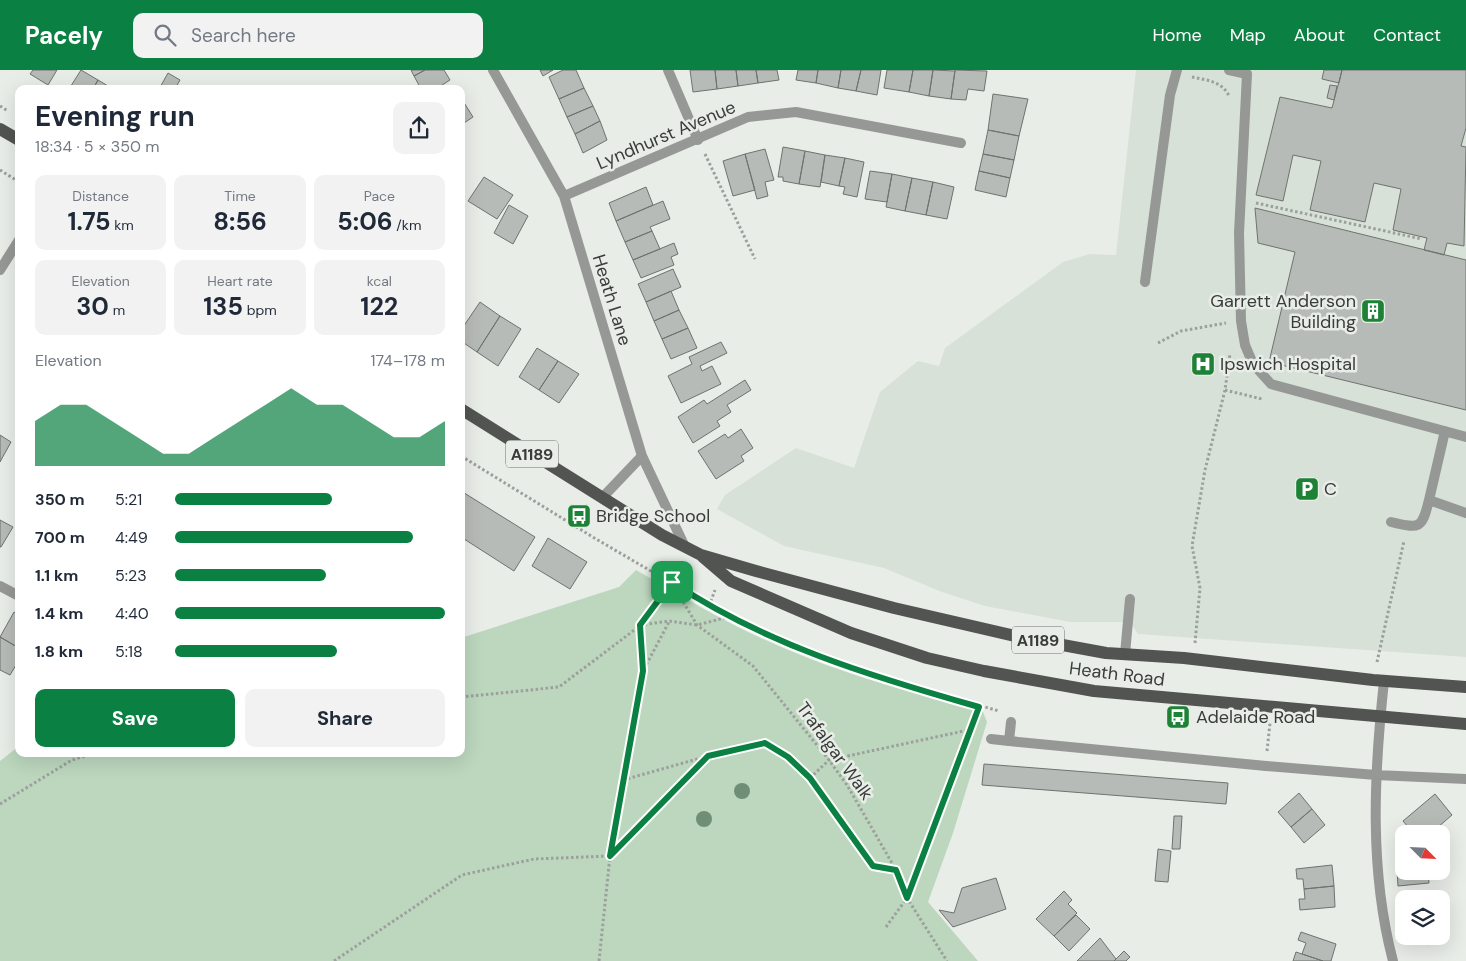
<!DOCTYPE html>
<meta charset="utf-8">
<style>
body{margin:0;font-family:"DM Sans",sans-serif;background:#f2f2f3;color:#1f2937;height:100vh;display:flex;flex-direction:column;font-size:19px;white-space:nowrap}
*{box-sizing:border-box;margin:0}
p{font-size:16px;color:#747a83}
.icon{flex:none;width:28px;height:28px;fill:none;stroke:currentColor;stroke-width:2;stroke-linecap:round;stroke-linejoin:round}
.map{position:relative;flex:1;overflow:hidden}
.side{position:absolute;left:15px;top:15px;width:450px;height:672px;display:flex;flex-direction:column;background:#fff;border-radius:10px;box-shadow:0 5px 20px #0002}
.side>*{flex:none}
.needle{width:32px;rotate:114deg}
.buttons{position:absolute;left:1395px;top:755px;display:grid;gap:10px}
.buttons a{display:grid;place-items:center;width:55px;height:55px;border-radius:10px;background:#fff;box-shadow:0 5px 20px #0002;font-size:25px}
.pin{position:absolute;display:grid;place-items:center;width:42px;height:42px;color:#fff;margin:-21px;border-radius:10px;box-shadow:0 2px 8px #0006}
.round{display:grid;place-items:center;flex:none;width:52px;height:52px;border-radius:10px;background:#f2f2f3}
.overview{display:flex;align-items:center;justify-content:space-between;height:85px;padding:0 20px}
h1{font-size:28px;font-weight:700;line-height:38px}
.figures{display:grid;grid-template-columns:repeat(3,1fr);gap:8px;height:85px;padding:5px 20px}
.figures div{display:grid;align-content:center;border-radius:10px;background:#f2f2f3;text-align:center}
.figures b{font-size:25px;font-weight:700}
.figures small{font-size:14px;font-weight:400}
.figures p{font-size:14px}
.chart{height:140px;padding:10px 20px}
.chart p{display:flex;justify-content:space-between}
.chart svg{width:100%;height:90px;margin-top:5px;fill:#0b8043;opacity:.7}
.primary-button{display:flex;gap:10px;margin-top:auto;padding:10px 20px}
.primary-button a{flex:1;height:58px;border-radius:10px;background:#0b8043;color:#fff;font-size:20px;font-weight:700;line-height:58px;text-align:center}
.primary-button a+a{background:#f2f2f3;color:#1f2937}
ul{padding:0 20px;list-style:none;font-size:16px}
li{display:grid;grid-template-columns:80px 60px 1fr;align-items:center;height:38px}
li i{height:12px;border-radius:6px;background:#0b8043}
header{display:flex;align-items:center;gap:30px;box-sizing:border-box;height:70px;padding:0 25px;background:#0b8043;color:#fff}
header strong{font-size:24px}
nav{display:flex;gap:28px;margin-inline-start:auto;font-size:18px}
.search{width:350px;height:45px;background:#f2f2f3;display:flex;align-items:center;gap:12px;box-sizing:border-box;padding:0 18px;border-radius:10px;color:#747a83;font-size:19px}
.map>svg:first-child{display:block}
</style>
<header>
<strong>Pacely</strong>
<div class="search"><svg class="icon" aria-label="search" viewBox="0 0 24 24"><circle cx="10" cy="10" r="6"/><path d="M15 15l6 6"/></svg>Search here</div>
<nav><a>Home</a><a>Map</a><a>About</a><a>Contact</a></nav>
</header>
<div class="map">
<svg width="1466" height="891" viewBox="0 0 1466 891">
<rect width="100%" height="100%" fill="#e8ede8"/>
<path fill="#d7e1d7" d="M1136,0H1466V587L1138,564L1130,552H1070L985,536L942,522L884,498L784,476L717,439L725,425L796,378L854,398L880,322L918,291L939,296L945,278L1063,192L1090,184L1116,185Z"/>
<path fill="#bcd7be" d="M636,500C680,525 723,552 770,572C838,603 910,622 983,642L987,652L953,763L928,832L978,891H0V691L19,676V684H461V568L619,517Z"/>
<path fill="#b7bbb7" stroke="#6f736f" d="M33,0H57L48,15L30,4Z
M81,0L98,10L93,19H69Z
M411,0H425L414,6Z
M425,0H444L450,10L436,19H421L414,6Z
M540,0H553L543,6Z
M563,0H576L584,18L559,29L549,7Z
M690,0H715L717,19L693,22Z
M715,0H736L738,16L717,19Z
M736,0H756L758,13L738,16Z
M756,0H777L779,10L758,13Z
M798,0H818L816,13L796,10Z
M818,0H841L838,18L816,13Z
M841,0H861L856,21L838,18Z
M861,0H881L877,25L856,21Z
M887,0H913L909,22L884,18Z
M913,0H933L929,26L909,22Z
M933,0L955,1L951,29L929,26Z
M955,0L987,1L984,21L968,19L966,30L951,29Z
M1324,0H1342L1339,13L1322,9Z
M1342,0H1466V58L1461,76L1466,77L1464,176L1447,173L1444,185L1424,180L1427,168L1393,160L1401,119L1374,113L1365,152L1310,140L1321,91L1293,85L1283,131L1256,125L1280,27L1332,38Z
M168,3L180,10L175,19H159Z
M98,10L113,19H93Z
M1330,15L1337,16L1334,30L1327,28Z
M584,18L593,36L567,47L559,29Z
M993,24L1028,29L1019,66L988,60Z
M461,28L473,47L461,55Z
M593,36L600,51L575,64L567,47Z
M600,51L607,70L583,83L575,64Z
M988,60L1019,66L1014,90L983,84Z
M783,77L805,81L799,114L783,111V107H778Z
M765,79L774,110L765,112L768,126L757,129L745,84Z
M805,81L825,85L820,117L799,114Z
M745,84L755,120L733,126L723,91Z
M983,84L1014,90L1010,108L979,101Z
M825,85L845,88L839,116L821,112Z
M845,88L864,92L857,127L843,124L845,117L839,116Z
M870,101L892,104L887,132L865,129Z
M979,101L1010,108L1006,127L975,120Z
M892,104L912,108L905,141L886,137Z
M484,107L513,125L497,149L468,131Z
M912,108L933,112L926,145L905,141Z
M933,112L954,117L947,149L926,145Z
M646,117L653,135L616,151L609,133Z
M663,131L670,149L650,157L652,161L625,172L616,151Z
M509,135L528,146L513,174L494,163Z
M1255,138L1466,190V340L1269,292L1295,182L1258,173Z
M652,161L660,179L633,190L625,172Z
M674,173L678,184L671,187L674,195L641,208L633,190Z
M673,199L681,217L646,232L638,214Z
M671,221L679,240L654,251L646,232Z
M480,232L500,246L477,282L461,271V260Z
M679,240L688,258L662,269L654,251Z
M500,246L521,259L498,296L477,282Z
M688,258L697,278L671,289L662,269Z
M721,272L727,283L700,296L702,301L712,296L721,314L681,333L668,306L692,294L689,287Z
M537,278L558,291L539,320L519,307Z
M558,291L579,304L559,333L539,320Z
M745,310L751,320L727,335L731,342L717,351L720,356L693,373L678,347L704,330L707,334Z
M741,359L753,378L741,386L744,391L716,409L698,381L725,364L728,368Z
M0,365L11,372L0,392Z
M461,421L535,467L514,501L461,467Z
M0,450L13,457L1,477H0Z
M548,468L587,492L570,519L532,496Z
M14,542L19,545V578L0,567Z
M0,567L19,578V590L10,605L0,600Z
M984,694L1228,713L1226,734L982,715Z
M1299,723L1312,739L1291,757L1278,742Z
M1435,724L1452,745L1430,764H1414L1403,751Z
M1312,739L1325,755L1304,773L1291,757Z
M1174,746H1182L1180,779H1172Z
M1158,779L1171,781L1168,812L1155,811Z
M1404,784V801H1428L1429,813L1398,816L1396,785Z
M1332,795L1334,816L1304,819L1303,809H1297L1296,799Z
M996,808L1006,839L953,857L939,840L954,843L962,818Z
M1334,816L1335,837L1300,840L1299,829H1305L1304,819Z
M1064,821L1072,830L1068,834L1077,843L1054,866L1036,849Z
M1076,845L1090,859L1069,881L1054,866Z
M1441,850L1449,859L1441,865Z
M1301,862L1336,874L1331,891H1323L1302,884L1306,873L1298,870Z
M1421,866H1440L1428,875Z
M1100,868L1116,889L1114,891H1077Z
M1124,881L1130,887L1126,891H1114Z
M1296,882L1323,891H1293Z"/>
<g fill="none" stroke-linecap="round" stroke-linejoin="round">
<path stroke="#9c9f9c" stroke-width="3" stroke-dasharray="2.5 2.5" stroke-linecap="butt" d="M1192,7C1206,10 1222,11 1229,26
M0,36L8,41
M705,84L755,189
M0,100L19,112
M1256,133L1422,169
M1158,273L1181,261L1226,253
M1225,320L1262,329
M461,386L596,469L728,546L850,599L999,641
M673,515L697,555L753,596L829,690L847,715L896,800L907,828L947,891
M709,536L715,520
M1195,573L1200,518L1192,476L1205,400L1225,320L1230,284
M1377,592L1404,471
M644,599L669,552
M461,627L559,617L641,555L669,551L697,555L728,547
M1267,681L1270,653
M810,708L829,690L973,659
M623,710L708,686L765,673L788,687L810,708L873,796L895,800
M0,734L72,690L92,684
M886,857L907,828L979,637
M334,891L462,805L534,789L610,786L708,686
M599,891L610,786L643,601L641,555L672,512"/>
<path stroke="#969896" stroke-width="10" d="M668,0L698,70
M1229,0L1247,4L1239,163L1241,251L1245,275L1253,294L1271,314L1466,367
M1145,212L1170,25L1177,0
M1445,361L1429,430L1466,443
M1391,452C1420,459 1422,459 1429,430
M1125,584L1130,529
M1011,652L1009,671L1266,696"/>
<path stroke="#969896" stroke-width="10" d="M493,0L564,126L642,386L685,477
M564,126L748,47L796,42L961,73
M0,200L19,170
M602,428L642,386
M0,516L19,526
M1384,611C1374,704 1369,800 1393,891
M991,669L1009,671
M1266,696L1376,705L1466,709"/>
<path stroke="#515451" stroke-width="12" d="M0,59L19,70
M461,339L662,465L701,485L756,501L894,538L1019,567L1106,583L1184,588L1373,610L1466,617
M703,487L731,511L851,563L927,588L984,601L1094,621L1466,654"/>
</g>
<g fill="#708d76">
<circle cx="742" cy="721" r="8"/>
<circle cx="704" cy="749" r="8"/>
</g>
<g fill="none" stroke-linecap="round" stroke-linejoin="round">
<defs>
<path id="route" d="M672,512C764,574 873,607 979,637L907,828L896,800L873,796L810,708L788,687L765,673L708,686L610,786L643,601L640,555Z"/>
</defs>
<use href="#route" stroke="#fff" stroke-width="10"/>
<use href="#route" stroke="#0b8043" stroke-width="6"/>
</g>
<defs>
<symbol id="building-square" viewBox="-11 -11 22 22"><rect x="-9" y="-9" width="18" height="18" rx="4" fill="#1d8236" stroke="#e8ede8"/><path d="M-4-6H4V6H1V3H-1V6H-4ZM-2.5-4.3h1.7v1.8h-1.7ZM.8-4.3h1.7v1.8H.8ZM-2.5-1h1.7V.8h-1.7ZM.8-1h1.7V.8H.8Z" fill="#fff"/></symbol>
<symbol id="hospital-square" viewBox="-11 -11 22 22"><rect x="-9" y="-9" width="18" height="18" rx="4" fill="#1d8236" stroke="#e8ede8"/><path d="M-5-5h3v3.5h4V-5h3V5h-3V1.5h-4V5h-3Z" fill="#fff"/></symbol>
<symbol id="parking-square" viewBox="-11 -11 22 22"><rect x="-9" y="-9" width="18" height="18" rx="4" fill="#1d8236" stroke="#e8ede8"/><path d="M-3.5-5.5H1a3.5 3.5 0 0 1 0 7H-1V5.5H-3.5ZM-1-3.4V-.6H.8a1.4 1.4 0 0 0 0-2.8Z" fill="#fff"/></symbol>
<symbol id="bus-square" viewBox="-11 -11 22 22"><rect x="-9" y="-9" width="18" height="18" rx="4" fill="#1d8236" stroke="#e8ede8"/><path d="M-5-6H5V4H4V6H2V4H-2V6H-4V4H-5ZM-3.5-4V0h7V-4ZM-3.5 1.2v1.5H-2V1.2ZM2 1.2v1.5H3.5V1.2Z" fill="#fff"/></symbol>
</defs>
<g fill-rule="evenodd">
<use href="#building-square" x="1359" y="227" width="28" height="28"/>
<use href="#hospital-square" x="1189" y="280" width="28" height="28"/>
<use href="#parking-square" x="1293" y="405" width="28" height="28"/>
<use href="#bus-square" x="565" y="432" width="28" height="28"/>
<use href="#bus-square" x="1164" y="633" width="28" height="28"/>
</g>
<g text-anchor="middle" stroke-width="5" stroke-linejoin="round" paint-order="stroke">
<g fill="#e8ede8" stroke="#6e716e" stroke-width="1">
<rect x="506" y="370.5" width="52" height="27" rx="4"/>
<rect x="1012" y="556.5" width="52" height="27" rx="4"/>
</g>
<g font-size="16" font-weight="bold" fill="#3a3c3a">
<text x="532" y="390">A1189</text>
<text x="1038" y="576">A1189</text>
</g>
<g font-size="18" fill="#3a3c3a" stroke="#e8ede8">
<text transform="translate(666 65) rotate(-23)" y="6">Lyndhurst Avenue</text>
<text transform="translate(612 230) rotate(73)" y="6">Heath Lane</text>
<text transform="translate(1117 604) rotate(7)" y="6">Heath Road</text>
<text transform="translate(835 681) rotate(54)" y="6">Trafalgar Walk</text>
</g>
<g font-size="18" fill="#3a3c3a" stroke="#e8ede8" text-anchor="start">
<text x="1356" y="237" text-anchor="end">Garrett Anderson<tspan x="1356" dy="21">Building</tspan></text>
<text x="1220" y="300">Ipswich Hospital</text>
<text x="1324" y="425">C</text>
<text x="596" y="452">Bridge School</text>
<text x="1196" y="653">Adelaide Road</text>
</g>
</g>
</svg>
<div class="buttons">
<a><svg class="needle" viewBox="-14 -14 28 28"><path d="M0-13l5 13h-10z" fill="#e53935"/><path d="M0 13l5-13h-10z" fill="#747a83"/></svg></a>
<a><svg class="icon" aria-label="layers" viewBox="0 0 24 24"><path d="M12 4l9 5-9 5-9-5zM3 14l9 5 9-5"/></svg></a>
</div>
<div class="pin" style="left:672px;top:512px;background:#1e9e55"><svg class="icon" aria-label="arrive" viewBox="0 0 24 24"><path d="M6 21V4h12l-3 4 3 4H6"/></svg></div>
<section class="side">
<div class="overview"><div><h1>Evening run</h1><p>18:34 · 5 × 350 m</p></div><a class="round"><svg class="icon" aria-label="share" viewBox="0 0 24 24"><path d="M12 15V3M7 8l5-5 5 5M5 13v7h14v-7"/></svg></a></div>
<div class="figures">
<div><p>Distance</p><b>1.75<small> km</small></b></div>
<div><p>Time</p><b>8:56</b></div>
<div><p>Pace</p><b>5:06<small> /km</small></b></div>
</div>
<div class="figures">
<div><p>Elevation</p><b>30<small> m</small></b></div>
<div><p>Heart rate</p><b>135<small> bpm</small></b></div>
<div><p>kcal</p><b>122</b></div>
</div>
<div class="chart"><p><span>Elevation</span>174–178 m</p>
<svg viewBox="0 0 160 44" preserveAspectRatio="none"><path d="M0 44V22L10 14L20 14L30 22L40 30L50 38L60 38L70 30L80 22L90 14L100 6L110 14L120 14L130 22L140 30L150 30L160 22V44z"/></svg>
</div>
<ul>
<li><b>350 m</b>5:21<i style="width:58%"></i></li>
<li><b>700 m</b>4:49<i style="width:88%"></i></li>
<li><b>1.1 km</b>5:23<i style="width:56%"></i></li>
<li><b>1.4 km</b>4:40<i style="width:100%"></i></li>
<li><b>1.8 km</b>5:18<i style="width:60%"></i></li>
</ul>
<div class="primary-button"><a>Save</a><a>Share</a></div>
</section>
</div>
